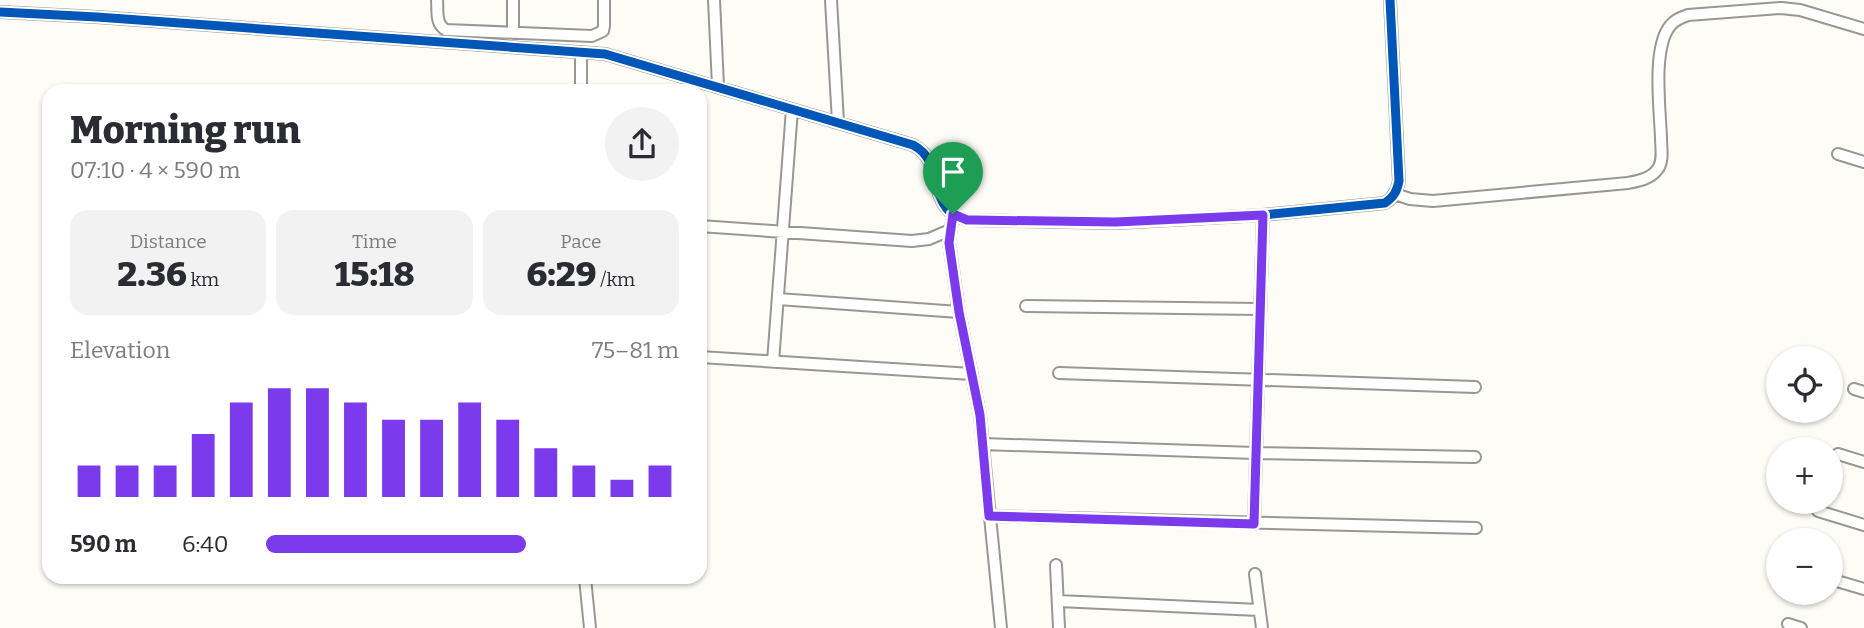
<!DOCTYPE html>
<meta charset="utf-8">
<style>
body{margin:0;font-family:Bitter,serif;background:#f2f2f3;color:#2b2b33;height:100vh;display:flex;flex-direction:column;font-size:26px;white-space:nowrap}
*{box-sizing:border-box;margin:0}
p{font-size:23px;color:#7c7c81}
.icon{flex:none;width:38px;height:38px;fill:none;stroke:currentColor;stroke-width:2;stroke-linecap:round;stroke-linejoin:round}
.map{position:relative;flex:1;overflow:hidden}
.side{position:absolute;left:42px;top:84px;width:665px;height:500px;display:flex;flex-direction:column;background:#fff;border-radius:21px;box-shadow:0 2px 5px #0004}
.side>*{flex:none}
.buttons{position:absolute;left:1766px;top:346px;display:grid;gap:14px}
.buttons a{display:grid;place-items:center;width:77px;height:77px;border-radius:50%;background:#fff;box-shadow:0 2px 5px #0004;font-size:35px}
.pin{position:absolute;display:grid;place-items:center;width:60px;height:60px;color:#fff;margin:-72px -30px;border-radius:50% 50% 50% 0;rotate:-45deg;box-shadow:0 0 7px #0007}
.pin .icon{rotate:45deg}
.round{display:grid;place-items:center;flex:none;width:74px;height:74px;border-radius:37px;background:#f2f2f3}
.headline{display:flex;align-items:center;justify-content:space-between;height:119px;padding:0 28px}
h1{font-size:38px;font-weight:800;line-height:52px}
.metrics{display:grid;grid-template-columns:repeat(3,1fr);gap:10px;height:119px;padding:7px 28px}
.metrics div{display:grid;align-content:center;border-radius:18px;background:#f2f2f3;text-align:center}
.metrics b{font-size:35px;font-weight:800}
.metrics small{font-size:19px;font-weight:400}
.metrics p{font-size:19px}
.chart{height:196px;padding:14px 28px}
.chart p{display:flex;justify-content:space-between}
.chart svg{width:100%;height:126px;margin-top:7px;stroke:#7c3aed;stroke-width:6}
ul{padding:0 28px;list-style:none;font-size:23px}
li{display:grid;grid-template-columns:112px 84px 1fr;align-items:center;height:52px}
li i{height:18px;border-radius:9px;background:#7c3aed}
.map>svg:first-child{display:block}
</style>
<div class="map">
<svg width="1864" height="628" viewBox="0 0 1864 628">
<rect width="100%" height="100%" fill="#fdfcf7"/>
<g fill="none" stroke-linecap="round" stroke-linejoin="round">
<defs>
<path id="minor" d="M437,0C438,11 435,24 446,30L592,36L603,31L604,26V0
M714,0L718,86
M831,0L838,122
M0,12L97,17L605,54L913,145C940,159 931,189 947,209C952,215 960,218 967,220L1116,223L1263,215L1385,203C1394,197 1397,191 1399,181L1390,0
M513,33V0
M581,52V91
M1838,154L1864,162
M1395,194L1410,199L1433,201L1628,183C1638,181 1650,179 1657,170C1664,162 1661,148 1661,138C1660,109 1652,48 1670,26C1675,19 1681,18 1688,15L1781,8L1800,10L1864,29
M953,214L949,242L959,312L980,415L1001,628
M700,226L912,241L929,239L950,230
M778,299L959,312
M1026,306L1259,309
M700,357L972,374
M773,362L792,109
M1059,373L1475,387
M1854,389L1864,392
M983,444L1255,453L1475,457
M1838,454L1864,462
M1818,511L1864,525
M989,516L1476,528
M1254,524L1263,215
M1056,565L1059,628
M1255,574L1262,628
M585,578L590,628
M1830,579L1864,589
M1058,601L1259,610
M1788,624L1801,628"/>
</defs>
<use href="#minor" stroke="#979795" stroke-width="14"/>
<use href="#minor" stroke="#fffffe" stroke-width="10"/>
<defs>
<path id="cycleway" d="M0,12L97,17L605,54L913,145C940,159 931,189 947,209C952,215 960,218 967,220L1116,223L1263,215L1385,203C1394,197 1397,191 1399,181L1390,0"/>
</defs>
<use href="#cycleway" stroke="#fff" stroke-width="13"/>
<use href="#cycleway" stroke="#0057b8" stroke-width="9"/>
</g>
<g fill="none" stroke-linecap="round" stroke-linejoin="round">
<defs>
<path id="route" d="M953,214L967,220H973L1116,222L1263,215L1254,524L989,516L980,415L959,312L949,243Z"/>
</defs>
<use href="#route" stroke="#fff" stroke-width="14"/>
<use href="#route" stroke="#7c3aed" stroke-width="9"/>
</g>
</svg>
<div class="buttons">
<a><svg class="icon" aria-label="locate" viewBox="0 0 24 24"><circle cx="12" cy="12" r="6"/><path d="M12 2v4M12 18v4M2 12h4M18 12h4"/></svg></a>
<a>+</a>
<a>−</a>
</div>
<div class="pin" style="left:953px;top:214px;background:#1e9e55"><svg class="icon" aria-label="arrive" viewBox="0 0 24 24"><path d="M6 21V4h12l-3 4 3 4H6"/></svg></div>
<section class="side">
<div class="headline"><div><h1>Morning run</h1><p>07:10 · 4 × 590 m</p></div><a class="round"><svg class="icon" aria-label="share" viewBox="0 0 24 24"><path d="M12 15V3M7 8l5-5 5 5M5 13v7h14v-7"/></svg></a></div>
<div class="metrics">
<div><p>Distance</p><b>2.36<small> km</small></b></div>
<div><p>Time</p><b>15:18</b></div>
<div><p>Pace</p><b>6:29<small> /km</small></b></div>
</div>
<div class="chart"><p><span>Elevation</span>75–81 m</p>
<svg viewBox="0 0 160 44" preserveAspectRatio="none"><path d="M5 44V33M15 44V33M25 44V33M35 44V22M45 44V11M55 44V6M65 44V6M75 44V11M85 44V17M95 44V17M105 44V11M115 44V17M125 44V27M135 44V33M145 44V38M155 44V33"/></svg>
</div>
<ul>
<li><b>590 m</b>6:40<i style="width:63%"></i></li>
</ul>
</section>
</div>
